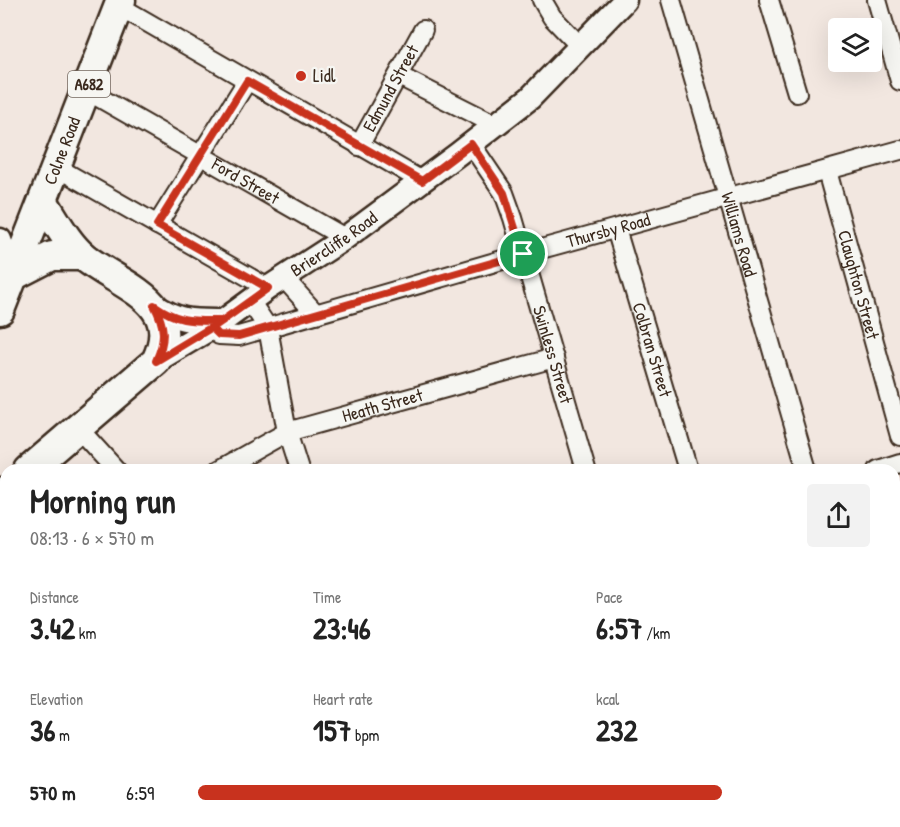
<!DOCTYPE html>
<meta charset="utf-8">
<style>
body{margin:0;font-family:"Patrick Hand",sans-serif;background:#f2f2f2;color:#222;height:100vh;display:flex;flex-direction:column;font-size:22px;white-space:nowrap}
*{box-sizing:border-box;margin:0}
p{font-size:20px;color:#767676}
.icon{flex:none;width:33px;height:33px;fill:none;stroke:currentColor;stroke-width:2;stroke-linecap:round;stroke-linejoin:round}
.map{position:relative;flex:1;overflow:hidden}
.details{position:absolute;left:0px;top:464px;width:900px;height:364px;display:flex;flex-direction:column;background:#fff;border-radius:18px 18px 0 0;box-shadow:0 6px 24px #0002}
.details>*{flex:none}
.controls{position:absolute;left:828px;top:18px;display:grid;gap:12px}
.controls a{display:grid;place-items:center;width:54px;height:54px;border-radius:6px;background:#fff;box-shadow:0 6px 24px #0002;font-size:30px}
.pin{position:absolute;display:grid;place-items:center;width:51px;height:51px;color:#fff;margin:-26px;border:3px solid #fff;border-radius:50%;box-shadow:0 2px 6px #0007}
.round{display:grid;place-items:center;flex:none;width:63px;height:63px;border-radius:6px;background:#f2f2f2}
.headline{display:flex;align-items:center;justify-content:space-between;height:102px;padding:0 30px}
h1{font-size:33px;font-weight:700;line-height:45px}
.stats{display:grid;grid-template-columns:repeat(3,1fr);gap:9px;height:102px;padding:6px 30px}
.stats div{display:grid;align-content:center}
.stats b{font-size:30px;font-weight:700}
.stats small{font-size:16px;font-weight:400}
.stats p{font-size:16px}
ul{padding:0 30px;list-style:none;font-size:20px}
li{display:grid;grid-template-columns:96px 72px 1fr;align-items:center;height:45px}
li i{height:15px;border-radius:8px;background:#c8321e}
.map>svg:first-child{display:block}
</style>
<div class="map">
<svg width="900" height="827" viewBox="0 0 900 827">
<defs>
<pattern id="forest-crowns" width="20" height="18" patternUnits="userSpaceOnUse" patternTransform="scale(1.5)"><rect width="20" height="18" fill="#a3e2aa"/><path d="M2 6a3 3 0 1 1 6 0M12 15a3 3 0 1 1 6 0" fill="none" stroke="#8dc292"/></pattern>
</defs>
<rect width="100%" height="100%" fill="#f2e7e0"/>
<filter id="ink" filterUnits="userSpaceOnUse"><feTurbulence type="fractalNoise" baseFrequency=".0167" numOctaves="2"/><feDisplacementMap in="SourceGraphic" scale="12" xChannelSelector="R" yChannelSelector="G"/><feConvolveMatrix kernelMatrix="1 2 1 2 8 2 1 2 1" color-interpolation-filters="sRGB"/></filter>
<g filter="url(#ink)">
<path fill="#edd5ca" d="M900,473V677L894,678V475Z"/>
<path fill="url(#forest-crowns)" stroke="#6f8664" stroke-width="1.5" d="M894,608L900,634V674L894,676Z
M318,822H607L611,827H313Z"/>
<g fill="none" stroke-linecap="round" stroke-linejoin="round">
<defs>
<g id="minor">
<path d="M542,0L552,17L581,47"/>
<path id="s1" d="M671,0L807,470"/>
<path d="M769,0L797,93"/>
<path d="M877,0L900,81"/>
<path d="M119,6L422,181"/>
<path d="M399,76L496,125"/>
<path id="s2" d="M86,90L345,238"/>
<path id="s3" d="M471,144L504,193L513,218L586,470"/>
<path id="s4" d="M359,146L423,30"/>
<path d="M56,167L268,288"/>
<path id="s5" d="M827,171L900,436"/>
<path d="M157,225L247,81"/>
<path id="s6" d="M616,229L688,470"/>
<path d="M284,278L316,314"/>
<path d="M250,301L268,328L287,432L299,470"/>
<path id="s7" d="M212,328L219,335L239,336L523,254L900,150"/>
<path d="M77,427L116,470"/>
<path id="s8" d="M219,470L287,432L554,358"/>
<path d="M878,470L900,463"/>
<path d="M0,628L6,634"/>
<path d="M894,690L900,688"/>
<path d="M0,752L6,758"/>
<path d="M894,778L900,796"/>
<path d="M894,810L900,809"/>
<path d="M67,822L72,827"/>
<path d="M185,822L190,827"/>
<path d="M619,822L622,827"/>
<path d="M137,827L143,822"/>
<path d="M300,827L305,822"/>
<path d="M793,827L822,822"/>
</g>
<g id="tertiary">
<path d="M0,240L13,276"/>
<path d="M154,305C180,322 191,321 221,321"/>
<path id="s9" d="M156,361L223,321L268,288L345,238L458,154L530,98L625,0"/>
</g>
<g id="primary">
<path d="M13,276L52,256H82"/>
<path id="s10" d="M0,310L121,0"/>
<path d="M29,470L156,361C185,301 121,287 84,257C67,243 55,219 43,201"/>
<path d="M0,496L6,491"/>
</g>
</defs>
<use href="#minor" stroke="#3b2a1e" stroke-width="22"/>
<use href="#tertiary" stroke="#3b2a1e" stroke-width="27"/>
<use href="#primary" stroke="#3b2a1e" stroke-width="33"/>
<use href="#minor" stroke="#f6f6f2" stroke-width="18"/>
<use href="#tertiary" stroke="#f6f6f2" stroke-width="22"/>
<use href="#primary" stroke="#f6f6f2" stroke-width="28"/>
</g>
</g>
<g fill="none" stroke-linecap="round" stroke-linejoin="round" filter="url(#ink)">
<defs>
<path id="route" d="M523,254L504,193L471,144L422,181L247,81L157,225L268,288L222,321L156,361C166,339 165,326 154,305C180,323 192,321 222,321L212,328L219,335L239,336L523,254"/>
</defs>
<use href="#route" stroke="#fff" stroke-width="12"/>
<use href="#route" stroke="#c8321e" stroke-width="8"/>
</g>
<circle fill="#c8321e" stroke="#f6f6f2" stroke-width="2" cx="301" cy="76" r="6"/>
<g text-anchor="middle" stroke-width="4.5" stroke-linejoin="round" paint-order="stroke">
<rect fill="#f6f6f2" stroke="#73675e" stroke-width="1.5" x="68" y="71" width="42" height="26" rx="4.5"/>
<g font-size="16" font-weight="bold" fill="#3b2a1e">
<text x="89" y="90">A682</text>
</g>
<g font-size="18" fill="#3b2a1e" stroke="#f6f6f2" text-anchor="start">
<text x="313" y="82">Lidl</text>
</g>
<g font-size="18" fill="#3b2a1e" stroke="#f6f6f2">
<text dy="6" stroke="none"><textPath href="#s4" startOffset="66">Edmund Street</textPath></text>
<text dy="6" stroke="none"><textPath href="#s10" startOffset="171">Colne Road</textPath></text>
<text dy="6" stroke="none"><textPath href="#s2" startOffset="184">Ford Street</textPath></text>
<text dy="6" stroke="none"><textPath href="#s7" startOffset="414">Thursby Road</textPath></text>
<text dy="6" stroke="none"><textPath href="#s1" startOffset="244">Williams Road</textPath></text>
<text dy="6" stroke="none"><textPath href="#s9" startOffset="213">Briercliffe Road</textPath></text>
<text dy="6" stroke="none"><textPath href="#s5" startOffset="118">Claughton Street</textPath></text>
<text dy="6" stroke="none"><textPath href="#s6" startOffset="126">Colbran Street</textPath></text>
<text dy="6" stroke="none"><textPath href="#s3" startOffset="228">Swinless Street</textPath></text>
<text dy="6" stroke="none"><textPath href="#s8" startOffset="177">Heath Street</textPath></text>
</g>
</g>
</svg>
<div class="controls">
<a><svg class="icon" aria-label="layers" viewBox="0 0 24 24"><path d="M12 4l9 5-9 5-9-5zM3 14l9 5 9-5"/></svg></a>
</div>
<div class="pin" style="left:523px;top:254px;background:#1e9e55"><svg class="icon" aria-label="arrive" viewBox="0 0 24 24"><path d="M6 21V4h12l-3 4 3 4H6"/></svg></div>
<section class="details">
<div class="headline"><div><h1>Morning run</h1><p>08:13 · 6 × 570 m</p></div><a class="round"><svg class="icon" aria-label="share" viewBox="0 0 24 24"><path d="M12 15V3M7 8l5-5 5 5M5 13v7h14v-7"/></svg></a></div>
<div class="stats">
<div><p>Distance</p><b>3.42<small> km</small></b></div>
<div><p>Time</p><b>23:46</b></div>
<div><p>Pace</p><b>6:57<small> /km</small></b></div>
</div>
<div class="stats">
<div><p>Elevation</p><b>36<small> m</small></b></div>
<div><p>Heart rate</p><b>157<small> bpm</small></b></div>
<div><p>kcal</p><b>232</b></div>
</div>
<ul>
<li><b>570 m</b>6:59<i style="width:78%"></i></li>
</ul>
</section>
</div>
